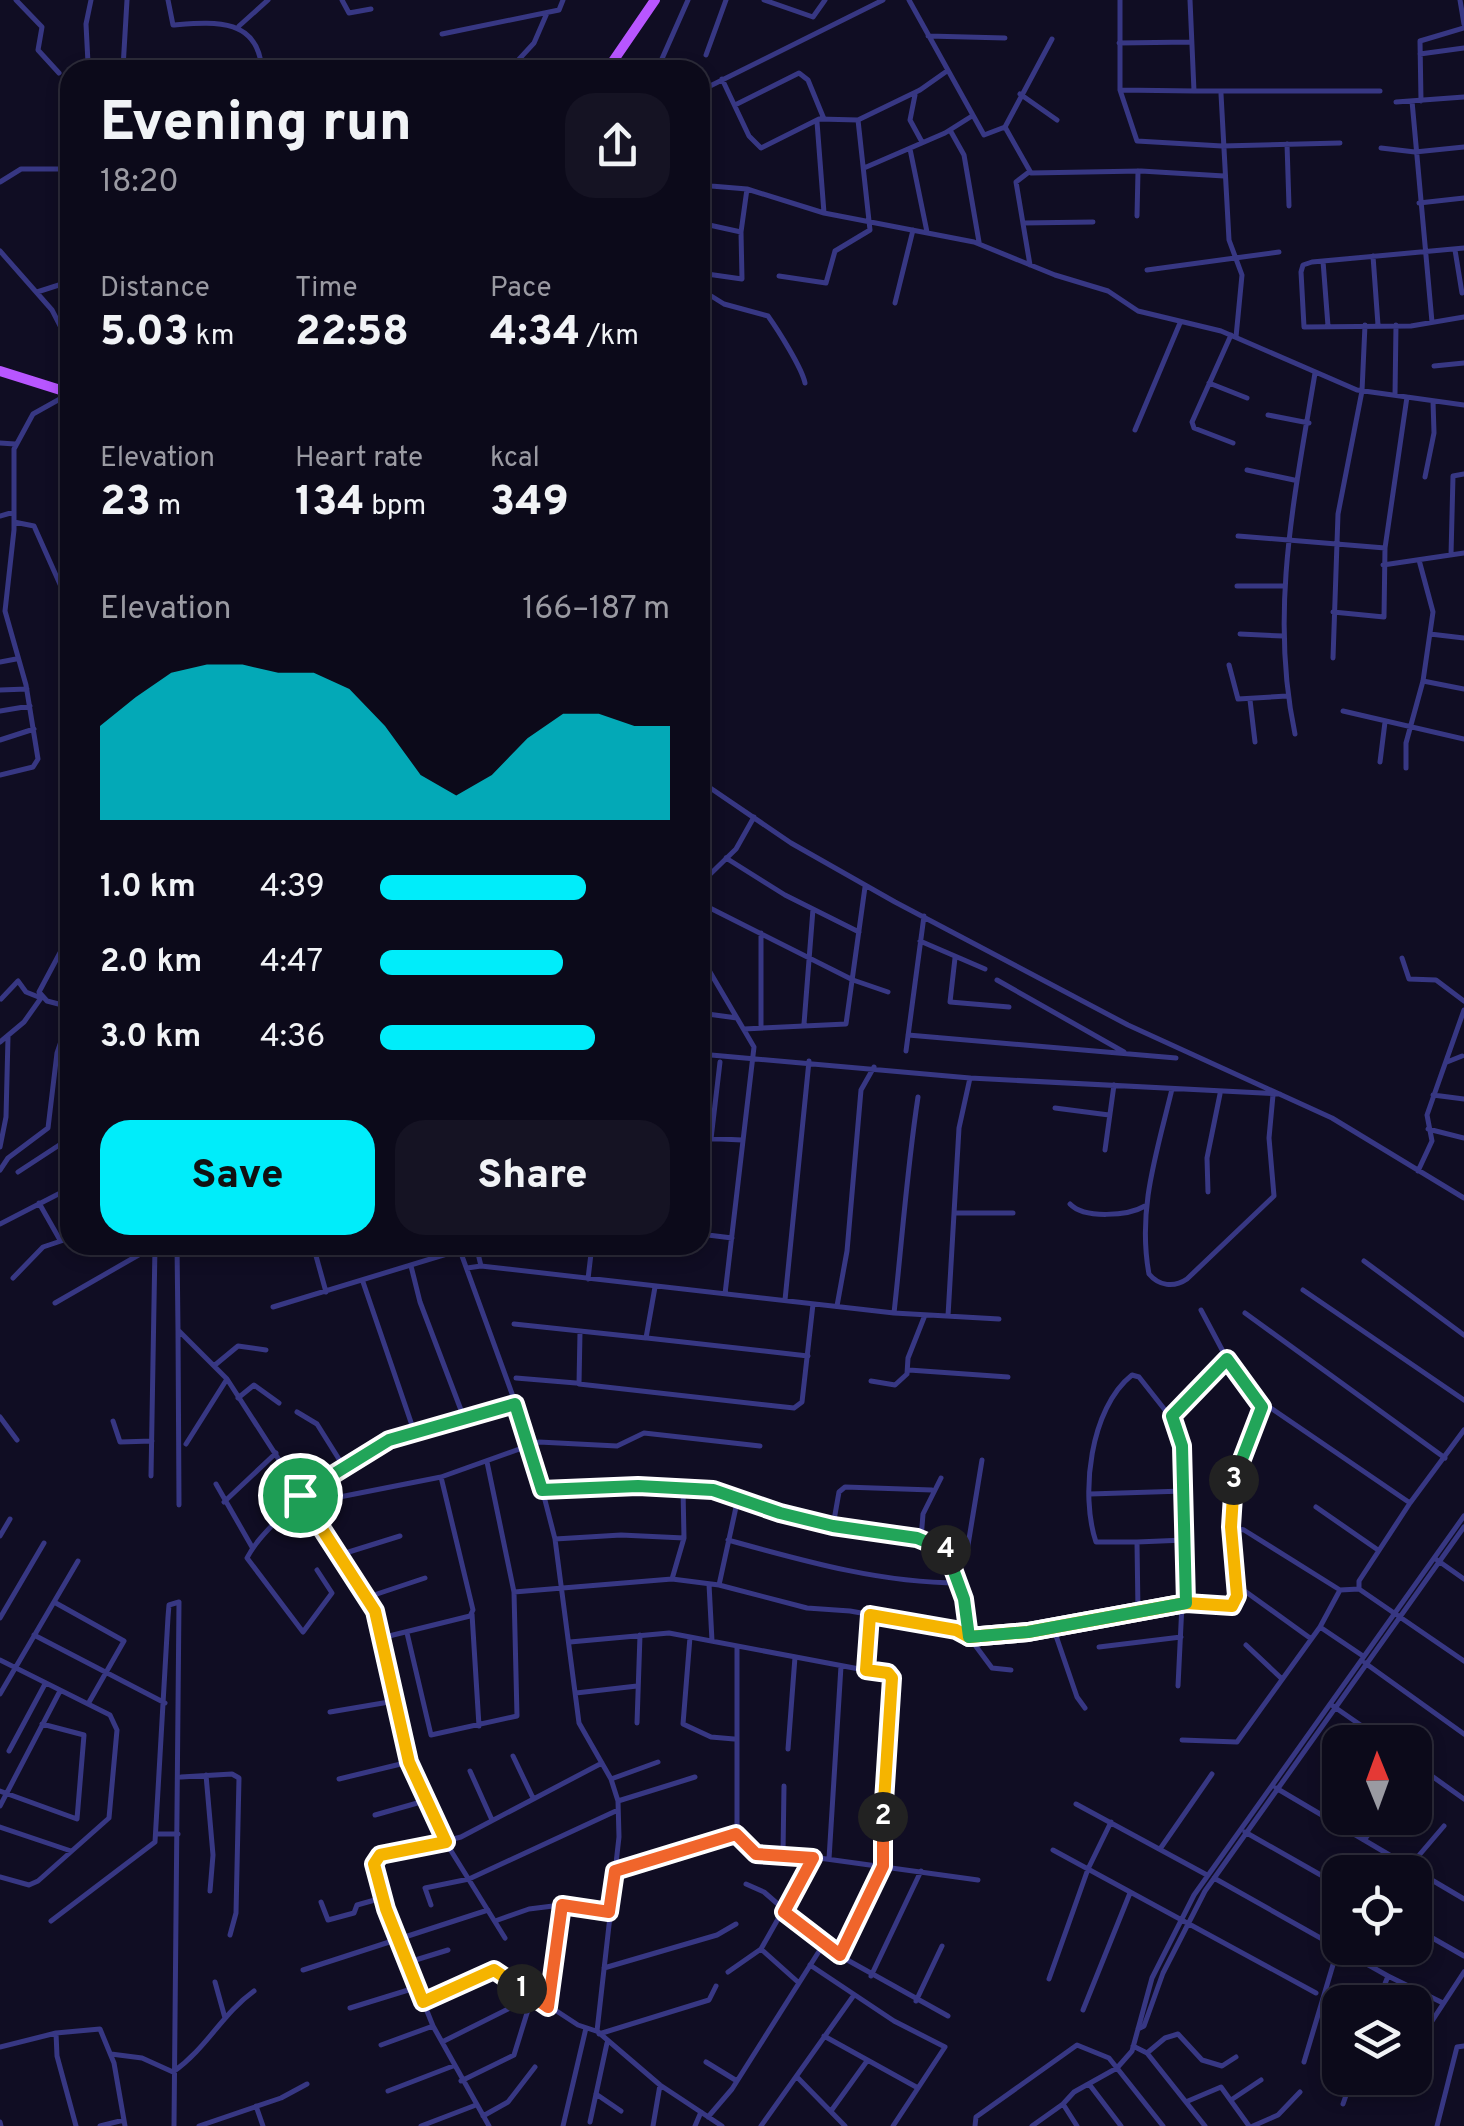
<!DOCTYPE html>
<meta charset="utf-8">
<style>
body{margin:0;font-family:Overpass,sans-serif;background:#151323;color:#f1f3f6;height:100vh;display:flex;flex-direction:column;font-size:38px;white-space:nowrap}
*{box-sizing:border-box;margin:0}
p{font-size:32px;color:#9a9aa2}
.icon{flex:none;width:55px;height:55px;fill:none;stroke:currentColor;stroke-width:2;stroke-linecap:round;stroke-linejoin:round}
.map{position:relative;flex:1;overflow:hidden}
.sheet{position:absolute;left:60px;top:60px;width:650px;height:1195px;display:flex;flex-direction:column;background:#0c0a1a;border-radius:30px;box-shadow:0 5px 15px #0003,0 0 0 2px #2c2b39}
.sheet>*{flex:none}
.needle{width:65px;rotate:359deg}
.buttons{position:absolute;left:1322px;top:1725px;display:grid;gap:20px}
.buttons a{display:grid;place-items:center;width:110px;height:110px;border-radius:20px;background:#0c0a1a;box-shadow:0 5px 15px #0003,0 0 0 2px #2c2b39;font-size:50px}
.pin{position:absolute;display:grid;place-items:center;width:85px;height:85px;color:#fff;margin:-42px;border:5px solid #fff;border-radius:50%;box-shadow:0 2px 10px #0007}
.km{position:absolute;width:50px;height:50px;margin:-25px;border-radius:50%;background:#222;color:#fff;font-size:28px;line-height:50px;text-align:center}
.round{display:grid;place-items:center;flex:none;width:105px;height:105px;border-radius:30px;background:#151323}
.overview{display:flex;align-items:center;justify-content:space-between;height:170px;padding:0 40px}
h1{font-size:55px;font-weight:800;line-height:75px}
.metrics{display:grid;grid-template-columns:repeat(3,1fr);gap:15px;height:170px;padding:10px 40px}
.metrics div{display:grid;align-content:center}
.metrics b{font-size:42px;font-weight:800}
.metrics small{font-size:28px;font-weight:400}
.metrics p{font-size:28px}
.chart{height:280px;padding:20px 40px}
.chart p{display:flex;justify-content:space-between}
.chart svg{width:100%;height:180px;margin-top:10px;fill:#00edfa;opacity:.7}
.primary-button{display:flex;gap:20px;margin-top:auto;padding:20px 40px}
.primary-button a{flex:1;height:115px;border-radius:30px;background:#00edfa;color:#111;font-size:40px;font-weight:800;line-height:115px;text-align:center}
.primary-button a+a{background:#151323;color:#f1f3f6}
ul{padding:0 40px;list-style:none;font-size:32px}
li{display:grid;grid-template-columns:160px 120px 1fr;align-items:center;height:75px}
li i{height:25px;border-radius:12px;background:#00edfa}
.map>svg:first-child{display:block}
</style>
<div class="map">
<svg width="1464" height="2126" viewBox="0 0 1464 2126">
<rect width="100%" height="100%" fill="#100d23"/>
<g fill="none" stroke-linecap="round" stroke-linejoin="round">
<path stroke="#373783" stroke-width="5" d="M16,0L42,27L38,50L59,73
M91,0L86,24L88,63L94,67
M168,0L173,25C214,22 258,17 262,70
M342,0L349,13L371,9
M764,0L813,17L825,0
M909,0L984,135L1005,127L1052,39
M1120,0V90L1194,91
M1190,0L1194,91H1380
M1460,0L1464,24
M239,26L268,0
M442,34L559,10L563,0
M928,36L1005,38
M1119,43L1191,42
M1420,54L1464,48
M706,55L726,0
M123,68L127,0
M509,70L534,43L547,13
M657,70L688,0
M722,79L749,136L761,148L819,119L858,120L920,90L947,71
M1120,90L1137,141L1222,146L1340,143
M700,91L883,0
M1020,94L1057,120
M1221,94L1229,240L1242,275L1236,337
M915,95L910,120L922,142
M1412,101L1432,322
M1421,101L1420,41L1464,28
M1396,102L1464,97
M735,105L799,73L808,80L824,119
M817,122L824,213
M1005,127L1031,173L1141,171L1224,176
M950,130L964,155L979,242
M1287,144L1289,206
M1381,148L1415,152L1464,147
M910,149L927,232
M864,168L945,133L972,116
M1029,172L1016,182L1030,265
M700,177L711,186L747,189L824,213L974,242L1055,275L1108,291L1138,311L1221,331L1357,390L1464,405
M0,182L21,169H70
M1419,203L1464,198
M1137,216L1138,171
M700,223L741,232
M1023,223L1093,222
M1464,248L1312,262L1303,265L1301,272L1304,327L1411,326L1464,317
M1455,250L1462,293
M0,251L52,310L70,345
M1373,256L1378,325
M1323,261L1328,326
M1147,270L1279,252
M700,273L742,279L741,232L747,189
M779,276L826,283L835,251L870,230L858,120
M700,289L724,304L768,316C778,330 802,368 805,383
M37,292L62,284L70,215
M895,303L913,230
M1231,335L1192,422L1194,428L1233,443
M1434,366L1464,363
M1209,383L1247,398
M1395,395L1396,325
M1268,415L1309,423
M1135,430L1180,323
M0,443L15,444
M1247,470L1294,480
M1425,477L1434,433L1433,401
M0,516L14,512
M14,522L34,526L67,600
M1238,536L1385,548
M1451,555L1453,476L1464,474
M1383,565L1464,553
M1237,586H1284
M1333,612L1384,617L1385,548L1407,397
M1240,634L1283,636
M1430,634L1464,638
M1333,658L1338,514L1362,391L1365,325
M0,662L16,659
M1229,665L1238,699L1287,696
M1423,681L1464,689
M0,690L27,689
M1250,700L1255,742
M0,711L30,706
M1343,711L1464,739
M1295,734C1269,612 1295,494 1315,373
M0,740L34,729
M1380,762L1385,722
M1406,768V743L1423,681L1433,612L1419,560
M0,775L33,767L38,759L26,685L5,611L14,530V449L33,414L67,395
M700,781L791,843L895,902L1128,1025L1332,1118L1464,1198
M700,804L709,787
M726,858L785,895L859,932
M700,884L736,849L754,817
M700,903L853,980L888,992
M70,934L39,992L47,1001L70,1007
M920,941L985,969
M700,955L754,1047L725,1294
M955,958L950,1002L1009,1007
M1402,958L1409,979L1436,980L1464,1001
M997,980L1124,1052
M700,1013L737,1018
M804,1024L813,909
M761,1025V933
M744,1029L846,1024L865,887
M908,1035L1176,1058
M61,1041L70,1038
M0,1042L24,1022L41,998L26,992L18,981L1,999
M906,1051L924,916
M700,1054L970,1078L1280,1094
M1447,1062L1462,1056
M1172,1089C1157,1152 1137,1209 1149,1274C1159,1286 1174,1288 1187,1279L1274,1196L1269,1138L1273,1095
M1433,1095L1464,1099
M1055,1108L1109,1115
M1428,1129L1464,1138
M700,1138L742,1140
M711,1139L720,1062
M0,1147L6,1117L8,1037
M1105,1150L1114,1085
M0,1170L8,1158L48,1128L57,1053L70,1015
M1418,1171L1432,1141L1427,1115L1464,1010
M18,1172L70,1138
M1208,1192L1207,1158L1220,1094
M39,1203L60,1240
M1070,1204C1084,1219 1128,1216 1145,1206
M954,1213H1013
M0,1224L70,1188
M700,1234L732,1238
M177,1245L178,1330L227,1379L294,1483L309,1515L368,1597L379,1627L409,1762
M313,1245L326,1292
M458,1245L531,1446L555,1539L579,1723L611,1779L618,1801L619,1837L597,2031L660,2085L722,2126
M476,1245L481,1266
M1364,1261L1464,1335
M411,1266L420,1302L464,1418
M467,1268L481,1266L894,1313L999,1319
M13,1278L43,1247L70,1238
M588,1279L592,1245
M363,1282L415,1434
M1303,1290L1464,1400
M785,1300L809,1061
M55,1303L156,1245
M837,1306L847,1251L861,1090L874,1067
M273,1307L460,1250
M1201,1310L1227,1359L1261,1407
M894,1313C902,1241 907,1169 918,1097
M1245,1313L1445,1458
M948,1316L959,1128L970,1078
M514,1324L646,1338L655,1287
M178,1330L179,1505
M580,1332L579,1384L794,1408L802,1402L813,1304
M647,1338L808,1356
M215,1365L238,1346L266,1350
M909,1370L1008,1377
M516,1378L576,1383
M871,1381L895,1385L907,1374L908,1358L925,1315
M238,1398L254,1385L279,1403
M297,1412L317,1424L342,1464
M1172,1416L1227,1359
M0,1417L17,1440
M113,1421L120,1442L152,1441
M186,1444L227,1379
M151,1476L155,1246
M216,1484L252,1547
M542,1491L638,1486L713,1491L833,1526L917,1537L939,1548L967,1551L982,1460
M1090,1494L1184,1491L1185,1540
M224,1502L276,1453
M304,1504L441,1477L539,1442L617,1446L644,1433L760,1446
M1316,1507L1378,1550
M833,1526L839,1492L845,1487L932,1490
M1231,1527L1244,1530L1340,1590L1359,1589L1464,1661
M0,1536L10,1519
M555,1539L621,1535L684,1538
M921,1539L923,1514L941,1478
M728,1540C804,1561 881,1583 959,1583
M1137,1542H1096C1080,1495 1090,1408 1132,1375L1139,1377L1180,1429L1184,1491
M948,1551L965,1599L967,1635
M339,1555L400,1536
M1437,1560L1464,1579
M317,1570L332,1593L303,1632L247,1558C255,1542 268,1530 281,1516C349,1444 424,1430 515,1404
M672,1579L684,1538L683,1489
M709,1584L712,1641
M1235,1584L1310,1638
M719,1585L738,1498
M1359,1589V1581L1410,1503
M1340,1590L1320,1627L1363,1656
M514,1592L672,1579L719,1585L807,1608L850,1611L957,1630L969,1637L992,1668L1011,1670
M368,1597L425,1578
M54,1602L124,1641L88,1704
M1138,1612L1137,1542L1185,1540L1186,1603
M472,1614L479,1726
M0,1618L44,1543
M1053,1627L1077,1697L1085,1708
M407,1633L431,1735L517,1716L514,1592L487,1462
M34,1635L165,1703
M690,1637L683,1724L711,1737L734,1739
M969,1637L1027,1632L1186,1603L1235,1604L1232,1489L1265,1404L1410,1503L1464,1430
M381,1638L470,1616L473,1610L441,1477
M570,1642L669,1633L891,1675L883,1772V1866L840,1955
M1246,1645L1282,1679
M737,1647V1834
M1099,1647L1181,1637
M0,1660L110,1715L117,1730L109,1818L38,1881L29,1885L0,1877
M1365,1663L1464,1734
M866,1670L871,1615
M1178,1686L1182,1604
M576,1693L637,1686
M0,1694L78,1561
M1333,1706L1385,1742
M330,1712L395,1701
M637,1723L640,1635
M1182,1740L1237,1742L1320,1627
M788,1749L795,1657
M9,1751L45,1684
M513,1756L533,1798
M1415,1764L1464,1799
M470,1771L492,1820
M206,1775L213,1855L210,1891
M181,1777L232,1774L239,1778L236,1913L230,1935
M339,1779L409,1762L440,1833L505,1938
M611,1779L658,1762
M1276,1788L1464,1899
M0,1791L77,1819L84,1735L42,1724
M618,1801L695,1777
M1076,1804L1207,1875
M0,1806L60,1691
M375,1815L428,1800
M1323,1816L1340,1787
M0,1827L71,1851
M1245,1832L1340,1886
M156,1834H178
M1364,1840L1382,1818
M1160,1849L1212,1774
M1053,1850L1316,1993
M783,1853L784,1786
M829,1859L841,1666
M1409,1867L1444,1826
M615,1871L737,1834L756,1854L783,1853L978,1880
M1214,1878L1388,1976L1378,2002
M746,1884L764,1892L833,1952L948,2016
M321,1902L328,1920L354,1913L357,1905L382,1898
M431,1905L425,1888L469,1879L618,1810
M51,1921L155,1842L168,1617L169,1605L179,1602L174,2126
M495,1921L529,1909L561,1905
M1415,1928L1464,1956
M761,1949L799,1983
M409,1962L448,1950
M810,1965L894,2021L945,2047L893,2126
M604,1968L717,1935L736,1924
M303,1970L488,1910
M728,1972L761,1949L813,1857
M871,1976L921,1871
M1388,1976L1443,2003
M1049,1979L1088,1869L1111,1822
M215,1982L225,2018
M916,2001L942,1946
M423,2002L494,1970L578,2025L596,2031
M548,2007L561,1905L609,1912
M350,2008L418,1987
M1083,2010L1130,1893
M1138,2029L1144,2026L1163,1973L1205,1891L1464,1527
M56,2033L57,2056L76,2126
M599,2034L709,2000L716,1986
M824,2036L918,2088
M442,2042L532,1997
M381,2045L433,2026
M1133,2046L1147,2053L1205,2126
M0,2047L56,2033L100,2029L114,2063L125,2126
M1415,2047L1464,1972
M1147,2053L1165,2038L1178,2034L1202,2060L1222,2066L1236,2057
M111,2054L142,2058L173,2072C207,2048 222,2014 254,1991
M706,2062L737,2081
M1304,2062L1338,1948
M797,2077L845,2126
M461,2081L514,2055L532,1997
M1089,2084L1121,2126
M388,2091L453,2066
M596,2094L621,2111
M1231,2100L1261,2080
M1188,2101L1221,2087L1249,2126
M1343,2104L1352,2078
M256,2106L263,2126
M831,2111L867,2061
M483,2116L508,2102L535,2067
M708,2117L732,2089L823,1945
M0,2122L1,2126
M590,2122L607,2043
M100,2126L124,2120
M199,2126L281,2098L307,2084
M421,2126L476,2105
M489,2126L433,2026L380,1894L374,1859L461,1837L602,1763
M563,2126L586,2028
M653,2126L660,2085
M695,2126L701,2112
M761,2126L854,1995
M975,2126L976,2117L1077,2045L1109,2058L1163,2126
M1032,2126L1063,2104
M1077,2126L1063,2104L1074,2092L1117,2068L1132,2051L1152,1978L1194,1895L1464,1516
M1253,2126L1278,2115L1300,2092
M1437,2126L1457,2047L1464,2046"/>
<path stroke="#b856ff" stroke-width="10" d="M607,70L655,0
M0,371L70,393"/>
</g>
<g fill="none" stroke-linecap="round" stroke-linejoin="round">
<defs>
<path id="split-1" d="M300,1495L375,1611L409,1762L446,1842L380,1855L374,1864L386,1909L423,2002L494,1970L522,1989"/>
<path id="split-2" d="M522,1989L548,2007L562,1905L609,1912L615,1871L736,1834L756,1854L813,1858L784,1912L840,1955L883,1866V1817"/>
<path id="split-3" d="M883,1817L892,1678L888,1673L866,1670L870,1615L956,1630L969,1637L1028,1632L1186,1603L1232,1606L1237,1596L1231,1527L1234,1480"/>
<path id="split-4" d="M946,1550L964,1599L969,1637L1028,1632L1186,1603L1182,1446L1172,1416L1227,1359L1262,1407L1234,1480"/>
<path id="split-5" d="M300,1495L389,1440L515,1404L542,1490L638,1486L713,1490L780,1513L833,1526L917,1538L946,1550"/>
</defs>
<use href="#split-1" stroke="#fff" stroke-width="20"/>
<use href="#split-2" stroke="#fff" stroke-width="20"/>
<use href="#split-3" stroke="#fff" stroke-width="20"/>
<use href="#split-4" stroke="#fff" stroke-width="20"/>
<use href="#split-5" stroke="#fff" stroke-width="20"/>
<use href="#split-1" stroke="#f5b400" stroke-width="12"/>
<use href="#split-2" stroke="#f0652b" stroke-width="12"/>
<use href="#split-3" stroke="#f5b400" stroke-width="12"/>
<use href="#split-4" stroke="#22a559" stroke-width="12"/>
<use href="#split-5" stroke="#22a559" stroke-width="12"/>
</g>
</svg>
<div class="buttons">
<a><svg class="needle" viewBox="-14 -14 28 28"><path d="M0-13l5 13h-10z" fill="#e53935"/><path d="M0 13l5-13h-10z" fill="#9a9aa2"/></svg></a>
<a><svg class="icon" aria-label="locate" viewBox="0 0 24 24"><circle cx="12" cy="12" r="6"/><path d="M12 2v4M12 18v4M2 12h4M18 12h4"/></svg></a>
<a><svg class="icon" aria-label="layers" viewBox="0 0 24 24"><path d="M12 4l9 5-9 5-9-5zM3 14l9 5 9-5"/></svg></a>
</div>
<div class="pin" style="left:300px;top:1495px;background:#1e9e55"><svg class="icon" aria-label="arrive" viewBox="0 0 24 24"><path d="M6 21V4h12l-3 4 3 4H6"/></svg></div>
<b class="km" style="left:522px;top:1989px">1</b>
<b class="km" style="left:883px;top:1817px">2</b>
<b class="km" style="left:1234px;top:1480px">3</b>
<b class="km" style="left:946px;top:1550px">4</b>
<section class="sheet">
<div class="overview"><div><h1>Evening run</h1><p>18:20</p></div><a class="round"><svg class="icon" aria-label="share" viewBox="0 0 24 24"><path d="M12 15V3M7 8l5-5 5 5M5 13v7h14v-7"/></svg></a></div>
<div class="metrics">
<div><p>Distance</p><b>5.03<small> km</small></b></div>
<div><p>Time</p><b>22:58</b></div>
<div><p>Pace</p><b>4:34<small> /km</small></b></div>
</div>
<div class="metrics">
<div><p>Elevation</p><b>23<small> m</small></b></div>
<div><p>Heart rate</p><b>134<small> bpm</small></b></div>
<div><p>kcal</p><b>349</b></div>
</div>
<div class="chart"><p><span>Elevation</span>166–187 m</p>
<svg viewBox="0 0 160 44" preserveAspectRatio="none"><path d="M0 44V21L10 14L20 8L30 6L40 6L50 8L60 8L70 12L80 21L90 33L100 38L110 33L120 24L130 18L140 18L150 21L160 21V44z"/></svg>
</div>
<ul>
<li><b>1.0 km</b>4:39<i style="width:71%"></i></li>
<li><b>2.0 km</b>4:47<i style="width:63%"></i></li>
<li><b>3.0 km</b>4:36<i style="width:74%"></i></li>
</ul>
<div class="primary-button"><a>Save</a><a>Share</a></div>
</section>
</div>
